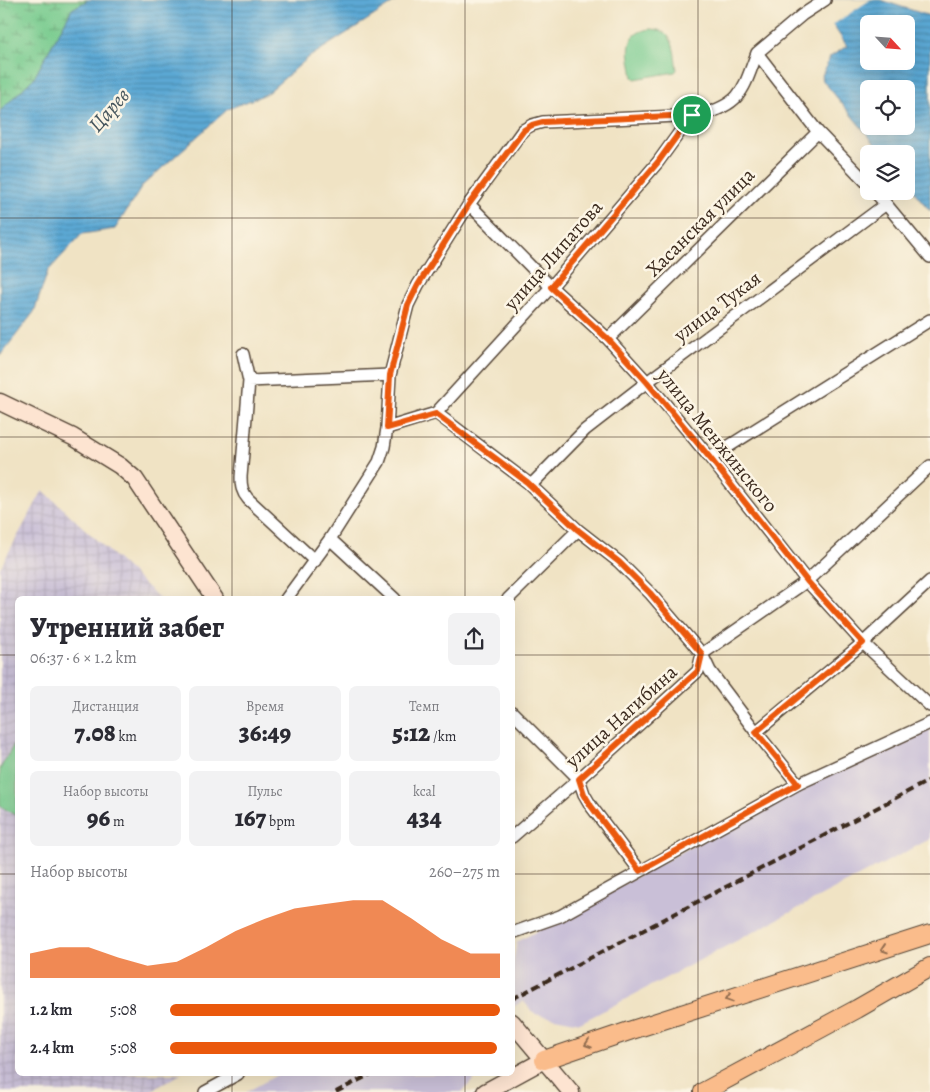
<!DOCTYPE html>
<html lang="ru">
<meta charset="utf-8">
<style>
body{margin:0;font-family:Alegreya,serif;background:#f2f2f3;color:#2b2b33;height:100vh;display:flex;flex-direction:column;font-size:19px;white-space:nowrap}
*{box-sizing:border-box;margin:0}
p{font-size:16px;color:#7c7c81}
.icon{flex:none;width:28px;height:28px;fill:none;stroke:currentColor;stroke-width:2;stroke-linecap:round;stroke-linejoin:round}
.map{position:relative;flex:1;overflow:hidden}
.side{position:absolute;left:15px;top:596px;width:500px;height:480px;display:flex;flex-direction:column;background:#fff;border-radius:8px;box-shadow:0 5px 20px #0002}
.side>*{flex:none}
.needle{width:32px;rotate:116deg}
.tools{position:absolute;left:860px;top:15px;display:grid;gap:10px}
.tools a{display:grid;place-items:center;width:55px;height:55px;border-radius:8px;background:#fff;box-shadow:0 5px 20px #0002;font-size:25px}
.pin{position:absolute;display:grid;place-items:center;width:42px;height:42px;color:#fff;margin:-21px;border:2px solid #fff;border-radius:50%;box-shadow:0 1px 5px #0007}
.round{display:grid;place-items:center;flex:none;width:52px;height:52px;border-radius:8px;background:#f2f2f3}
.overview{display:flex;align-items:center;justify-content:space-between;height:85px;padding:0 15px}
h1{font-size:28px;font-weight:800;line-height:38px}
.stats{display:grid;grid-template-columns:repeat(3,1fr);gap:8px;height:85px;padding:5px 15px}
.stats div{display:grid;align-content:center;border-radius:8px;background:#f2f2f3;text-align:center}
.stats b{font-size:25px;font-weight:800}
.stats small{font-size:14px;font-weight:400}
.stats p{font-size:14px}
.chart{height:140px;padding:10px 15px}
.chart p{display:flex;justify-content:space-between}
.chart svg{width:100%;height:90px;margin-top:5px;fill:#ea580c;opacity:.7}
ul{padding:0 15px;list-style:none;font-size:16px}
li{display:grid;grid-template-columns:80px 60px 1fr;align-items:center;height:38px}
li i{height:12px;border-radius:6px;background:#ea580c}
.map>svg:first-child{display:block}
</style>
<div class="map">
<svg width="930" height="1092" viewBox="0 0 930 1092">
<defs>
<pattern id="industrial-grid" width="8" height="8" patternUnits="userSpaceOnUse" patternTransform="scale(1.25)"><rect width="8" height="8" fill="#c9bfd7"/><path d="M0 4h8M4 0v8" fill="none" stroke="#aea4b8"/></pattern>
<pattern id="wetland-marsh" width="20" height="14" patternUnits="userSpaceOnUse" patternTransform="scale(1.25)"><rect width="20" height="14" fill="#76ca8d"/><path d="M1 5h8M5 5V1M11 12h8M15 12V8" fill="none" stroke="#62a473"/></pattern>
<pattern id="water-rules" width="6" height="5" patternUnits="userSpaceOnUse" patternTransform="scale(1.25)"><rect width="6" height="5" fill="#5ba8d4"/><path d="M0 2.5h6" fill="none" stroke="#4c89ab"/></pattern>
</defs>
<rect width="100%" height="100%" fill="#fcf5e5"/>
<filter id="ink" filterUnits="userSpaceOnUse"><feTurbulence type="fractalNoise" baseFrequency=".02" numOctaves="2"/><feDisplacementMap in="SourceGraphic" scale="10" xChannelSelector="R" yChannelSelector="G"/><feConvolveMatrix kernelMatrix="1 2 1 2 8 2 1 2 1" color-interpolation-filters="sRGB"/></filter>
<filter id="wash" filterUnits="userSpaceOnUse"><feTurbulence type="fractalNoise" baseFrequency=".0096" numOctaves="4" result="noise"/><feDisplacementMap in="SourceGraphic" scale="20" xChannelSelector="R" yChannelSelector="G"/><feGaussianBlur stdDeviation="1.12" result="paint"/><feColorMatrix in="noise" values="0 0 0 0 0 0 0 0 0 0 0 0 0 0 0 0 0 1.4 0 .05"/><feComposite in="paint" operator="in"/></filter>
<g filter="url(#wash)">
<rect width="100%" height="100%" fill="#f0e3c4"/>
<path fill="url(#industrial-grid)" d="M43,490L160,599H18V1074H181L149,1092H0V568Z"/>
<path fill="#c9bfd7" d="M930,716V839L580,1023L535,1014L523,1001L513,1007V964L517,942Z
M279,1074H479L462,1092H246Z"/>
<path fill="url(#wetland-marsh)" stroke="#587a56" d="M0,0H88L72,9L34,78L0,111Z"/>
<path fill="#76ca8d" stroke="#587a56" d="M650,29C675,29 674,51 677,70L675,72L635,79L633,77C630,57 621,33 650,29Z
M17,739V816L0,806V769Z"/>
<path fill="url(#water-rules)" stroke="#4b6979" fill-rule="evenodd" d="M88,0H398L308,58L266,94L228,109L143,185L115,229L82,234L48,271L34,312L0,356V111L34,78L72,9Z
M816,0H880L930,16V211L906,182V154H883L821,78L830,57L847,46ZM869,24H906V61H869ZM869,89H906V126H869Z"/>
<path fill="#f0e3c4" d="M813,0H870L831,26Z"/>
</g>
<g filter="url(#ink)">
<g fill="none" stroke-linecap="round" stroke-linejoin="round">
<defs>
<path id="minor" d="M757,53L818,132L869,185
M757,53L802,15L825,0
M874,191L886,204L930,257
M469,204L551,287L608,339L647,382L710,458L807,581L863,643L930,706
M608,339L818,132
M243,354L249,381L241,477C241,486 242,492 248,499L315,561
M249,381L390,375
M436,413L551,287L658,162L692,115
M387,428L436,413L527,482L578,530L619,562L650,593L702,654L710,671L756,732L798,784
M710,458L930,320
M531,485L585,430L647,382L886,204
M330,539L395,599
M286,599L330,539L379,462L384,447L387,428L390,375L408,305L418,285L469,204L523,130L532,125L543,122L700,115C742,104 743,90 757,53
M508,599L578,530
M512,712L579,779L584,794L591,806L640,871
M756,732L863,643L930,581
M512,837L579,779L698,671L702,654L807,581L930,466
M512,933L560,916L798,784L930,723
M205,1092L238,1074"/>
<path id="secondary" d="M0,402L73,437L120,466L135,479L215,599
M512,1022L571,1092
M485,1092L544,1060"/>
<path id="primary" d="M544,1060L632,1030L930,934
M703,1092L857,1009L930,967"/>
</defs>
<use href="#minor" stroke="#564637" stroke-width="14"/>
<use href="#secondary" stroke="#564637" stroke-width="19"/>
<use href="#primary" stroke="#564637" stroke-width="20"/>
<use href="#minor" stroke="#fff" stroke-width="11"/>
<use href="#secondary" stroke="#fde4d1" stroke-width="16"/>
<use href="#primary" stroke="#fabc8b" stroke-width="18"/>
<path stroke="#3b2a1e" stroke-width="4" stroke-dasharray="8 4" stroke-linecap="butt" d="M512,999L930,780
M336,1092L371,1074"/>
</g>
<defs><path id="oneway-chevron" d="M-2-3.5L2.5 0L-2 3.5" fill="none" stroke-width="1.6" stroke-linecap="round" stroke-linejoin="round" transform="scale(1.25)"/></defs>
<g stroke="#916c4f">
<use href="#oneway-chevron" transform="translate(884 949) rotate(162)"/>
<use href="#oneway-chevron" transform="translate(729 998) rotate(162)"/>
<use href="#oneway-chevron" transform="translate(588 1044) rotate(161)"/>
</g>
</g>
<g fill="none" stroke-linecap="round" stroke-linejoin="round" filter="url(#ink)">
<defs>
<path id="route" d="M692,115L658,162L551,287L608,339L647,382L710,458L807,581L863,643L756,732L798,784L640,871L591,806L584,794L579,779L698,671L702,654L650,593L619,562L578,530L527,482L436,414L387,428L390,375L408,305L418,285L469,204L524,130L532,125L543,122Z"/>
</defs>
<use href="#route" stroke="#fff" stroke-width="10"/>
<use href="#route" stroke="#ea580c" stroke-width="6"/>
</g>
<path fill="none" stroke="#3b2a1e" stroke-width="1" stroke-opacity="0.55" d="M232,0V599M465,0V599M698,0V1092M0,218H930M0,437H930M0,655H18M512,655H930M0,874H18M512,874H930M232,1074V1092M465,1074V1092"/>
<g text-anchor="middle" stroke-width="5" stroke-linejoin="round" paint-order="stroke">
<g font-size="20" fill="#3b2a1e" stroke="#fcf5e5">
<text transform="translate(700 222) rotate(-45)" y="7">Хасанская улица</text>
<text transform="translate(553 255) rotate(-49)" y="7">улица Липатова</text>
<text transform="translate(717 306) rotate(-37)" y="7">улица Тукая</text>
<text transform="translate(718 440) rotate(51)" y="7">улица Менжинского</text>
<text transform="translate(621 716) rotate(-42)" y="7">улица Нагибина</text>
</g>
<g font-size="21" font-style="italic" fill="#46565e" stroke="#fcf5e5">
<text transform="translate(109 110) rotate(-49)" y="7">Царев</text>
</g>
</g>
</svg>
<div class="tools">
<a><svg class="needle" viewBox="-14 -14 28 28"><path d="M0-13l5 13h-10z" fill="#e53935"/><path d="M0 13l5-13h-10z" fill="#7c7c81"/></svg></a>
<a><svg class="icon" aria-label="locate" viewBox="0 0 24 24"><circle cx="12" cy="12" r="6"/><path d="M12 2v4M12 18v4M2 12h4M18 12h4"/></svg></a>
<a><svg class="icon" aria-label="layers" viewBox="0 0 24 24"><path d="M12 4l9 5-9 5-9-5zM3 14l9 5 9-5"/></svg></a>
</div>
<div class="pin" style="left:692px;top:115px;background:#1e9e55"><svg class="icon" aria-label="arrive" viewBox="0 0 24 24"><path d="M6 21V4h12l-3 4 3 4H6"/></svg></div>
<section class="side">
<div class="overview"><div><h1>Утренний забег</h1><p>06:37 · 6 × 1.2 km</p></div><a class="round"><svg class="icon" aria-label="share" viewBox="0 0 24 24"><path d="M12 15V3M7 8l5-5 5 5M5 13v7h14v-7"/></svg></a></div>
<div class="stats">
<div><p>Дистанция</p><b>7.08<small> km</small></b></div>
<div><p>Время</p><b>36:49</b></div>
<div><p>Темп</p><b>5:12<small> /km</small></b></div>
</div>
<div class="stats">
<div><p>Набор высоты</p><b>96<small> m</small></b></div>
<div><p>Пульс</p><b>167<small> bpm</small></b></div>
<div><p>kcal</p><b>434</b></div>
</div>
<div class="chart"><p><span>Набор высоты</span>260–275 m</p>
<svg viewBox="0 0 160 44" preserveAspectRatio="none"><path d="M0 44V32L10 29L20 29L30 34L40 38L50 36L60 29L70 21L80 15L90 10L100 8L110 6L120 6L130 15L140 25L150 32L160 32V44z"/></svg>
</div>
<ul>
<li><b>1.2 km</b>5:08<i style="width:100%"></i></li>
<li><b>2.4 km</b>5:08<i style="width:99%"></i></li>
</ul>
</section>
</div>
